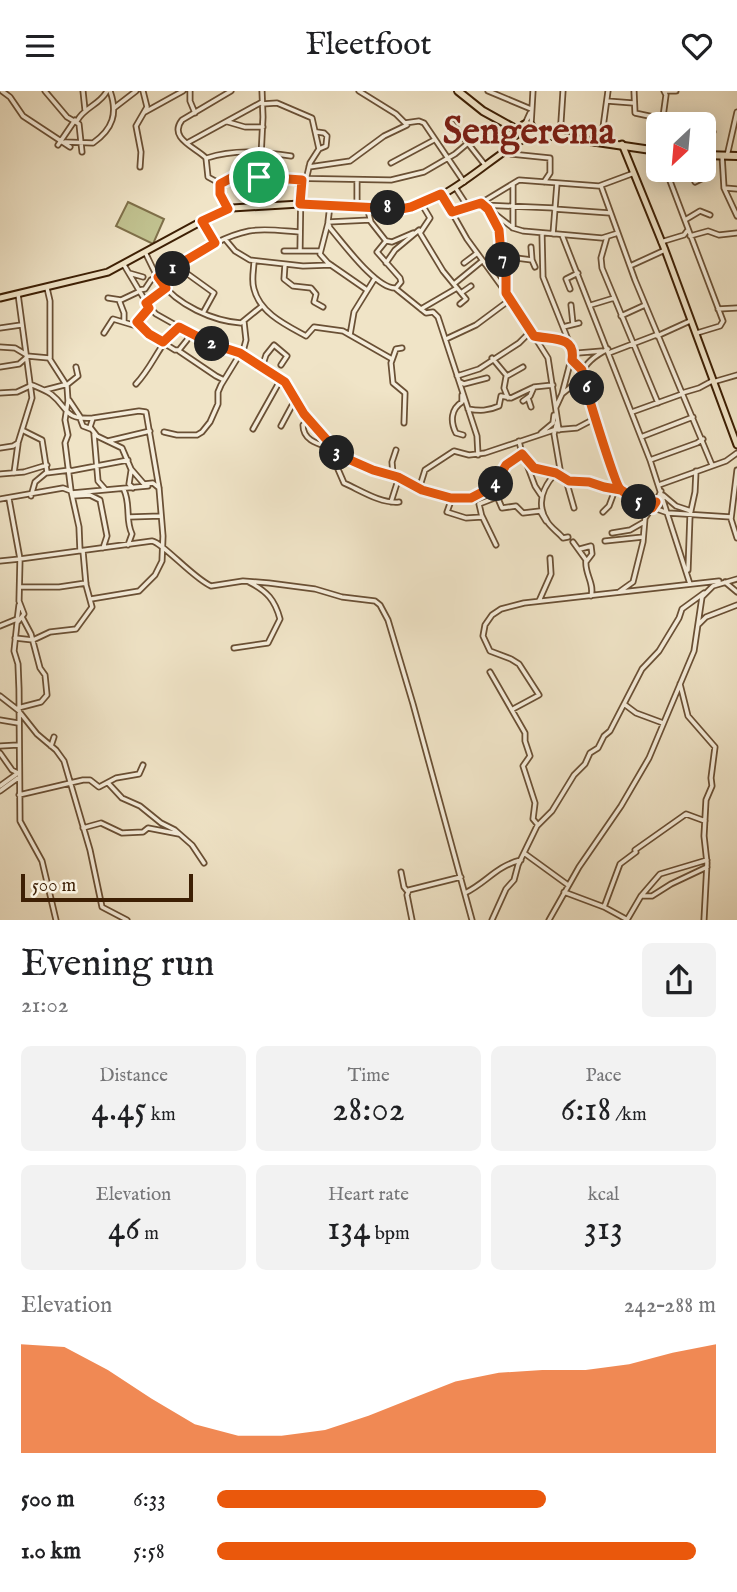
<!DOCTYPE html>
<meta charset="utf-8">
<style>
body{margin:0;font-family:"IM FELL English",serif;background:#f2f2f2;color:#202124;height:100vh;display:flex;flex-direction:column;font-size:26px;white-space:nowrap}
*{box-sizing:border-box;margin:0}
p{font-size:23px;color:#757577}
.icon{flex:none;width:38px;height:38px;fill:none;stroke:currentColor;stroke-width:2;stroke-linecap:round;stroke-linejoin:round}
.map{position:relative;height:829px;overflow:hidden}
.drawer{display:flex;flex-direction:column;background:#fff;flex:1}
.drawer>*{flex:none}
.needle{width:46px;rotate:206deg}
.fabs{position:absolute;left:646px;top:21px;display:grid;gap:14px}
.fabs a{display:grid;place-items:center;width:70px;height:70px;border-radius:10px;background:#fff;box-shadow:0 4px 18px #0003;font-size:35px}
.scale{position:absolute;left:21px;bottom:18px;width:172px;box-sizing:border-box;padding-left:7px;border:4px solid #3d1f04;border-top:0;font-size:19px;line-height:24px;white-space:nowrap;color:#3d1f04;-webkit-text-stroke:5px #f5eddb;paint-order:stroke}
.pin{position:absolute;display:grid;place-items:center;width:60px;height:60px;color:#fff;margin:-30px;border:4px solid #fff;border-radius:50%;box-shadow:0 2px 7px #0007}
.km{position:absolute;width:35px;height:35px;margin:-18px;border-radius:50%;background:#222;color:#fff;font-size:19px;line-height:35px;text-align:center}
.round{display:grid;place-items:center;flex:none;width:74px;height:74px;border-radius:10px;background:#f2f2f2}
.headline{display:flex;align-items:center;justify-content:space-between;height:119px;padding:0 21px}
h1{font-size:38px;font-weight:600;line-height:52px}
.figures{display:grid;grid-template-columns:repeat(3,1fr);gap:10px;height:119px;padding:7px 21px}
.figures div{display:grid;align-content:center;border-radius:10px;background:#f2f2f2;text-align:center}
.figures b{font-size:35px;font-weight:600}
.figures small{font-size:19px;font-weight:400}
.figures p{font-size:19px}
.chart{height:196px;padding:14px 21px}
.chart p{display:flex;justify-content:space-between}
.chart svg{width:100%;height:126px;margin-top:7px;fill:#ea580c;opacity:.7}
ul{padding:0 21px;list-style:none;font-size:23px}
li{display:grid;grid-template-columns:112px 84px 1fr;align-items:center;height:52px}
li i{height:18px;border-radius:9px;background:#ea580c}
header{display:flex;justify-content:space-between;align-items:center;height:91px;padding:0 21px;background:#fff;font-size:32px;font-weight:600}
.map>svg:first-child{display:block}
</style>
<header><svg class="icon" aria-label="menu" viewBox="0 0 24 24"><path d="M4 6h16M4 12h16M4 18h16"/></svg>Fleetfoot<svg class="icon" aria-label="heart" viewBox="0 0 24 24"><path d="M12 20l-8-8c-3-5 5-10 8-4 3-6 11-1 8 4z"/></svg></header>
<div class="map">
<svg width="737" height="829" viewBox="0 0 737 829">
<rect width="100%" height="100%" fill="#f0e4c7"/>
<filter id="stains"><feTurbulence type="fractalNoise" baseFrequency=".00286" numOctaves="4"/><feColorMatrix values="0 0 0 0 .2 0 0 0 0 .09 0 0 0 0 .02 0 0 0 .5 -.17"/></filter>
<radialGradient id="worn" r=".72"><stop offset=".6" stop-color="#630" stop-opacity="0"/><stop offset="1" stop-color="#630" stop-opacity=".3"/></radialGradient>
<path fill="#c1c290" stroke="#7f704a" stroke-width="2" d="M128,111L164,128L153,153L116,135Z"/>
<g fill="none" stroke-linecap="round" stroke-linejoin="round">
<defs>
<path id="minor" d="M2,0L10,6L23,25L70,56
M45,0L67,26L79,33L82,61
M83,0L85,19
M190,0V10L195,22
M359,0L396,23L405,32L419,30L424,32L464,91
M488,0L531,18
M634,0L635,22L663,28
M667,0H676
M607,10L633,12
M262,13L277,12L312,27L319,58L310,72L306,89
M114,17L136,0
M145,21L183,0
M77,30C84,16 100,14 107,0
M664,30L679,33
M228,31L245,36H263
M452,32L485,74
M525,33L530,22
M662,33L666,4L664,0
M531,34L533,0
M704,39L713,41
M317,41L324,42L327,45L326,55L319,58
M560,46L563,0
M65,51L93,52C113,38 118,22 110,0
M601,51L608,0
M187,52L262,11
M58,54L75,29
M507,60L511,63L550,67V82L544,91
M722,64L724,97L737,125
M727,65L737,21
M207,67C235,58 263,61 291,65
M391,72L434,49
M140,76L141,61L136,35L147,16L143,0
M309,76L350,70L384,45L407,34
M667,82L723,230L720,235L697,242
M260,85L263,26L262,0
M357,90V116
M695,91L703,87L705,64
M219,92L208,86L206,67C195,56 168,47 182,29L231,0
M601,95L635,189L712,374
M455,96L468,116L481,112L519,89L599,95L634,82
M725,97L737,98
M442,104L467,148L510,207L548,267L559,339
M421,112L430,127L420,142L443,180L466,208L460,213
M481,112L513,137L523,140L602,147L618,142
M330,114L328,131L330,137C343,152 377,199 396,197L401,191L400,187L377,161L386,150L371,131L367,116
M483,114L554,117
M228,118L220,103V92L233,86L391,89L424,81L455,63L468,52
M554,118L610,122
M489,120L499,139L506,200
M452,121L468,116
M202,129L215,152
M685,129L700,120L710,124
M328,131L370,129
M328,132L320,163L328,172L367,199
M513,137V93
M542,143L543,186L573,261L562,303
M553,143L557,92
M562,144L650,369L690,493
M690,145L708,140L719,144L737,142
M607,146L601,167L602,177L658,312
M225,148L235,160L250,169L303,175L331,174
M387,150L392,151L413,142
M661,151L684,144L687,140
M531,156L532,169
M284,160H320
M300,160L301,89
M145,161C150,171 154,181 160,190C177,214 213,230 241,232L262,215
M501,165L532,169L535,176
M254,170C254,178 251,189 254,198C260,222 286,234 306,245L314,236L343,240L392,268
M386,172L395,159L419,139
M464,172L476,163
M285,173L284,188L293,195L311,197L316,203L314,211L323,216
M485,173L500,157
M124,174L149,216L156,223L204,250L240,263L285,291L304,323L322,341L336,360L347,368L398,386L422,399L451,407L464,408L471,407L494,395L507,373L522,363
M630,175L665,159
M178,176L214,202L203,222
M129,182L143,186
M454,193L482,170
M47,197L50,210V267
M395,197L426,222L433,221L438,226L477,345L478,364
M570,198L566,188L578,182
M139,199L145,198L151,189C183,173 214,147 249,140C265,137 283,140 299,141
M461,202L471,195
M108,207L121,209L140,200
M119,209L124,222V231
M146,212L166,197
M571,214L573,233
M591,214L614,207
M421,218L457,197
M718,218L737,217
M621,225L645,214
M137,231L149,243L175,259H179L187,249L189,242
M563,236L579,232
M0,237L21,234
M104,242L113,228L133,234L137,231L149,217
M350,244L354,221L375,187
M534,245L566,250
M657,245L690,230
M446,248L476,234L511,208
M0,256L15,257L25,263
M402,257L396,258L391,272L393,292L405,302L404,332
M608,258C598,263 586,271 582,282L606,363L620,398
M573,259L578,262L602,260
M179,260L216,285L224,289
M609,262L656,244
M242,264L246,249L244,231
M27,265L49,267L67,295L68,310L65,329L68,344L65,352L71,400
M492,267L507,285L523,276
M572,269L582,279
M0,276L19,273L26,267
M262,276L266,264L274,254L287,265L281,274
M457,285L479,278L519,252L531,240
M506,286L504,297L508,307
M460,291L464,293L487,287
M713,291L737,284
M30,293C37,296 45,299 51,303C69,317 63,329 93,327
M136,293C154,274 159,252 179,236
M571,298L575,300L586,296
M45,299L68,293L78,285L76,276
M0,302L17,301L30,295
M682,302L699,297L712,290
M462,304V311C451,318 450,330 456,342L463,344
M528,307L531,316
M69,309L81,327
M523,310L530,305L534,296L553,294
M556,316L562,303L578,290H583
M468,318C480,320 488,320 499,315L501,305L511,307L532,297
M632,321L682,303
M80,327L83,335L91,338
M308,329L303,334C303,350 319,353 331,357
M557,331L554,343L560,378L558,383
M281,335L295,309
M253,338L281,288
M22,339L42,349L47,381L35,391L31,405
M164,341L177,344H197L202,341L210,331L218,313V301L221,294L240,263
M541,342L553,332L554,324
M94,343L98,390L105,398
M641,346L693,326
M108,350L150,340
M519,350L522,363L534,377L556,382L568,389L589,391L604,396L623,399L647,415L656,411
M0,357L13,355L18,352L32,307L18,203
M335,359L334,369L344,392C360,399 381,413 399,411
M650,369L697,352L703,348
M526,371L535,395L541,404
M737,379L731,428L737,447
M70,380L128,369
M131,380L129,393L133,397
M14,382L18,353
M46,382L70,379
M0,383L24,381L47,374
M555,383C543,396 536,413 547,430C550,436 558,441 563,447L568,446
M393,384L392,371L396,359
M566,389L574,417
M659,394L726,370L737,362
M493,396L502,417L516,415L523,422L540,420L546,430
M419,398L425,379L454,360L469,364L485,362L554,339L577,337L596,327
M124,399C131,414 125,429 132,443L128,454
M72,402L148,395
M663,404L676,415L691,420
M73,405L90,404L100,409L107,445L103,457
M452,407L447,421L466,427L482,426L479,413L497,406
M0,408L63,397L71,400L79,436L80,460
M391,411L399,386
M651,416L668,422L731,426
M603,421L609,415L615,399
M482,425L496,454
M129,426L161,425
M612,442L630,439L644,431
M605,450L643,446
M573,451L586,469C584,482 595,493 591,505
M580,458L591,455L592,463L586,471
M0,470L20,468L9,408
M688,479L690,424L695,401L696,380
M725,491L737,501
M20,496H59L86,492
M619,501L633,491L643,451L645,427L656,411L661,400
M91,508L139,500L155,484L162,470L163,445L159,397L146,321L139,320L93,327L90,336L97,345L122,357L131,378L144,393L153,392L159,397
M539,510L551,483L550,467
M17,530L19,514
M699,533L706,526L737,514
M0,535L17,528
M15,547L33,549L50,541L76,538L92,516L86,494L83,460
M234,557L268,552L280,528C275,509 267,500 249,491
M490,581L525,642V650L530,665L523,675L535,712L533,728L538,734
M680,593L688,625L715,656L711,687L712,695L706,709L704,745L707,772L704,829
M0,605L18,619L37,643L56,659L64,670L90,759L102,816L127,829
M624,613L636,622L663,632
M18,617L41,611L47,604L45,584L40,577L31,543L22,526
M513,618L539,604L519,573L511,568L490,560L483,545L485,534L492,524L501,518L524,512L719,490
M0,629L18,632
M0,655L18,654
M51,655L54,646
M0,662L12,679L18,682L0,695
M109,693L122,707L140,715L161,732L175,739L192,754L204,772
M0,700L18,687
M19,704L83,689H90L99,696L116,687L139,683L143,674
M83,737L101,732L122,742L143,741L148,737L179,743
M524,762L568,794
M401,781L404,796L408,801
M564,801L604,816L626,828
M465,802C486,792 496,775 521,769
M641,805H652L671,793L707,776
M604,816L620,773L636,761L635,759L686,723L705,730
M56,829L42,770L20,730L19,598L18,573L14,560L17,532L24,523L19,510L20,468L152,450C163,452 193,487 211,495L243,490L269,492L315,498L342,506L375,510L380,514L388,529L413,613L472,829
M412,829L407,804L409,799L461,786
M492,829L506,798L514,789L518,774L537,735L552,720L574,684L585,673L590,662L598,657L604,645L610,640L642,578L659,560L679,527L682,518L704,502
M549,829L579,776L621,715L649,667L694,560L702,506L713,495L737,488
M627,829L641,805L660,783L707,769"/>
<path id="major" d="M622,53L665,159L737,354
M0,207L108,181L204,129L232,117L300,113L401,118C449,112 487,68 527,46"/>
<path id="highway" d="M458,0L483,20L521,41
M521 39a6 6 0 1 1 12 0a6 6 0 1 1-12 0Z
M530,45H556L658,60
M704,64L737,65"/>
</defs>
<use href="#minor" stroke="#6a5035" stroke-width="7"/>
<use href="#major" stroke="#3d1f04" stroke-width="9"/>
<use href="#highway" stroke="#3d1f04" stroke-width="10"/>
<use href="#minor" stroke="#f5eddb" stroke-width="3.5"/>
<use href="#major" stroke="#f0e4c7" stroke-width="5"/>
<use href="#highway" stroke="#f0e4c7" stroke-width="6"/>
</g>
<g fill="none" stroke-linecap="round" stroke-linejoin="round">
<defs>
<path id="route" d="M259,86H233L220,93V103L228,118L202,130L215,152L158,186L166,197L146,212L149,217L137,231L149,243L163,251L179,236L212,253L240,262L285,291L304,323L341,365L373,379L398,386L422,399L451,407H471L494,395L506,374L522,363L534,377L556,382L569,390L589,391L604,396L621,399C634,405 642,420 656,411L652,417C646,415 624,402 620,398C615,393 582,287 582,279L572,269C576,244 551,249 534,245L506,202V183L501,163L499,139L488,118L481,112L452,121L441,103L411,116L401,118L300,113L302,89L259,86"/>
</defs>
<use href="#route" stroke="#fff" stroke-width="14"/>
<use href="#route" stroke="#ea580c" stroke-width="9"/>
</g>
<g text-anchor="middle" stroke-width="5" stroke-linejoin="round" paint-order="stroke">
<g font-size="38" font-weight="bold" fill="#7a1f14" stroke="#f5eddb">
<text x="529" y="52">Sengerema</text>
</g>
</g>
<rect width="100%" height="100%" filter="url(#stains)"/>
<rect width="100%" height="100%" fill="url(#worn)"/>
</svg>
<div class="fabs">
<a><svg class="needle" viewBox="-14 -14 28 28"><path d="M0-13l5 13h-10z" fill="#e53935"/><path d="M0 13l5-13h-10z" fill="#757577"/></svg></a>
</div>
<div class="scale">500 m</div>
<div class="pin" style="left:259px;top:86px;background:#1e9e55"><svg class="icon" aria-label="arrive" viewBox="0 0 24 24"><path d="M6 21V4h12l-3 4 3 4H6"/></svg></div>
<b class="km" style="left:173px;top:178px">1</b>
<b class="km" style="left:212px;top:253px">2</b>
<b class="km" style="left:337px;top:362px">3</b>
<b class="km" style="left:496px;top:393px">4</b>
<b class="km" style="left:639px;top:411px">5</b>
<b class="km" style="left:587px;top:297px">6</b>
<b class="km" style="left:503px;top:169px">7</b>
<b class="km" style="left:388px;top:117px">8</b>
</div>
<section class="drawer">
<div class="headline"><div><h1>Evening run</h1><p>21:02</p></div><a class="round"><svg class="icon" aria-label="share" viewBox="0 0 24 24"><path d="M12 15V3M7 8l5-5 5 5M5 13v7h14v-7"/></svg></a></div>
<div class="figures">
<div><p>Distance</p><b>4.45<small> km</small></b></div>
<div><p>Time</p><b>28:02</b></div>
<div><p>Pace</p><b>6:18<small> /km</small></b></div>
</div>
<div class="figures">
<div><p>Elevation</p><b>46<small> m</small></b></div>
<div><p>Heart rate</p><b>134<small> bpm</small></b></div>
<div><p>kcal</p><b>313</b></div>
</div>
<div class="chart"><p><span>Elevation</span>242–288 m</p>
<svg viewBox="0 0 160 44" preserveAspectRatio="none"><path d="M0 44V6L10 7L20 15L30 25L40 34L50 38L60 38L70 36L80 31L90 25L100 19L110 16L120 15L130 15L140 13L150 9L160 6V44z"/></svg>
</div>
<ul>
<li><b>500 m</b>6:33<i style="width:66%"></i></li>
<li><b>1.0 km</b>5:58<i style="width:96%"></i></li>
</ul>
</section>
